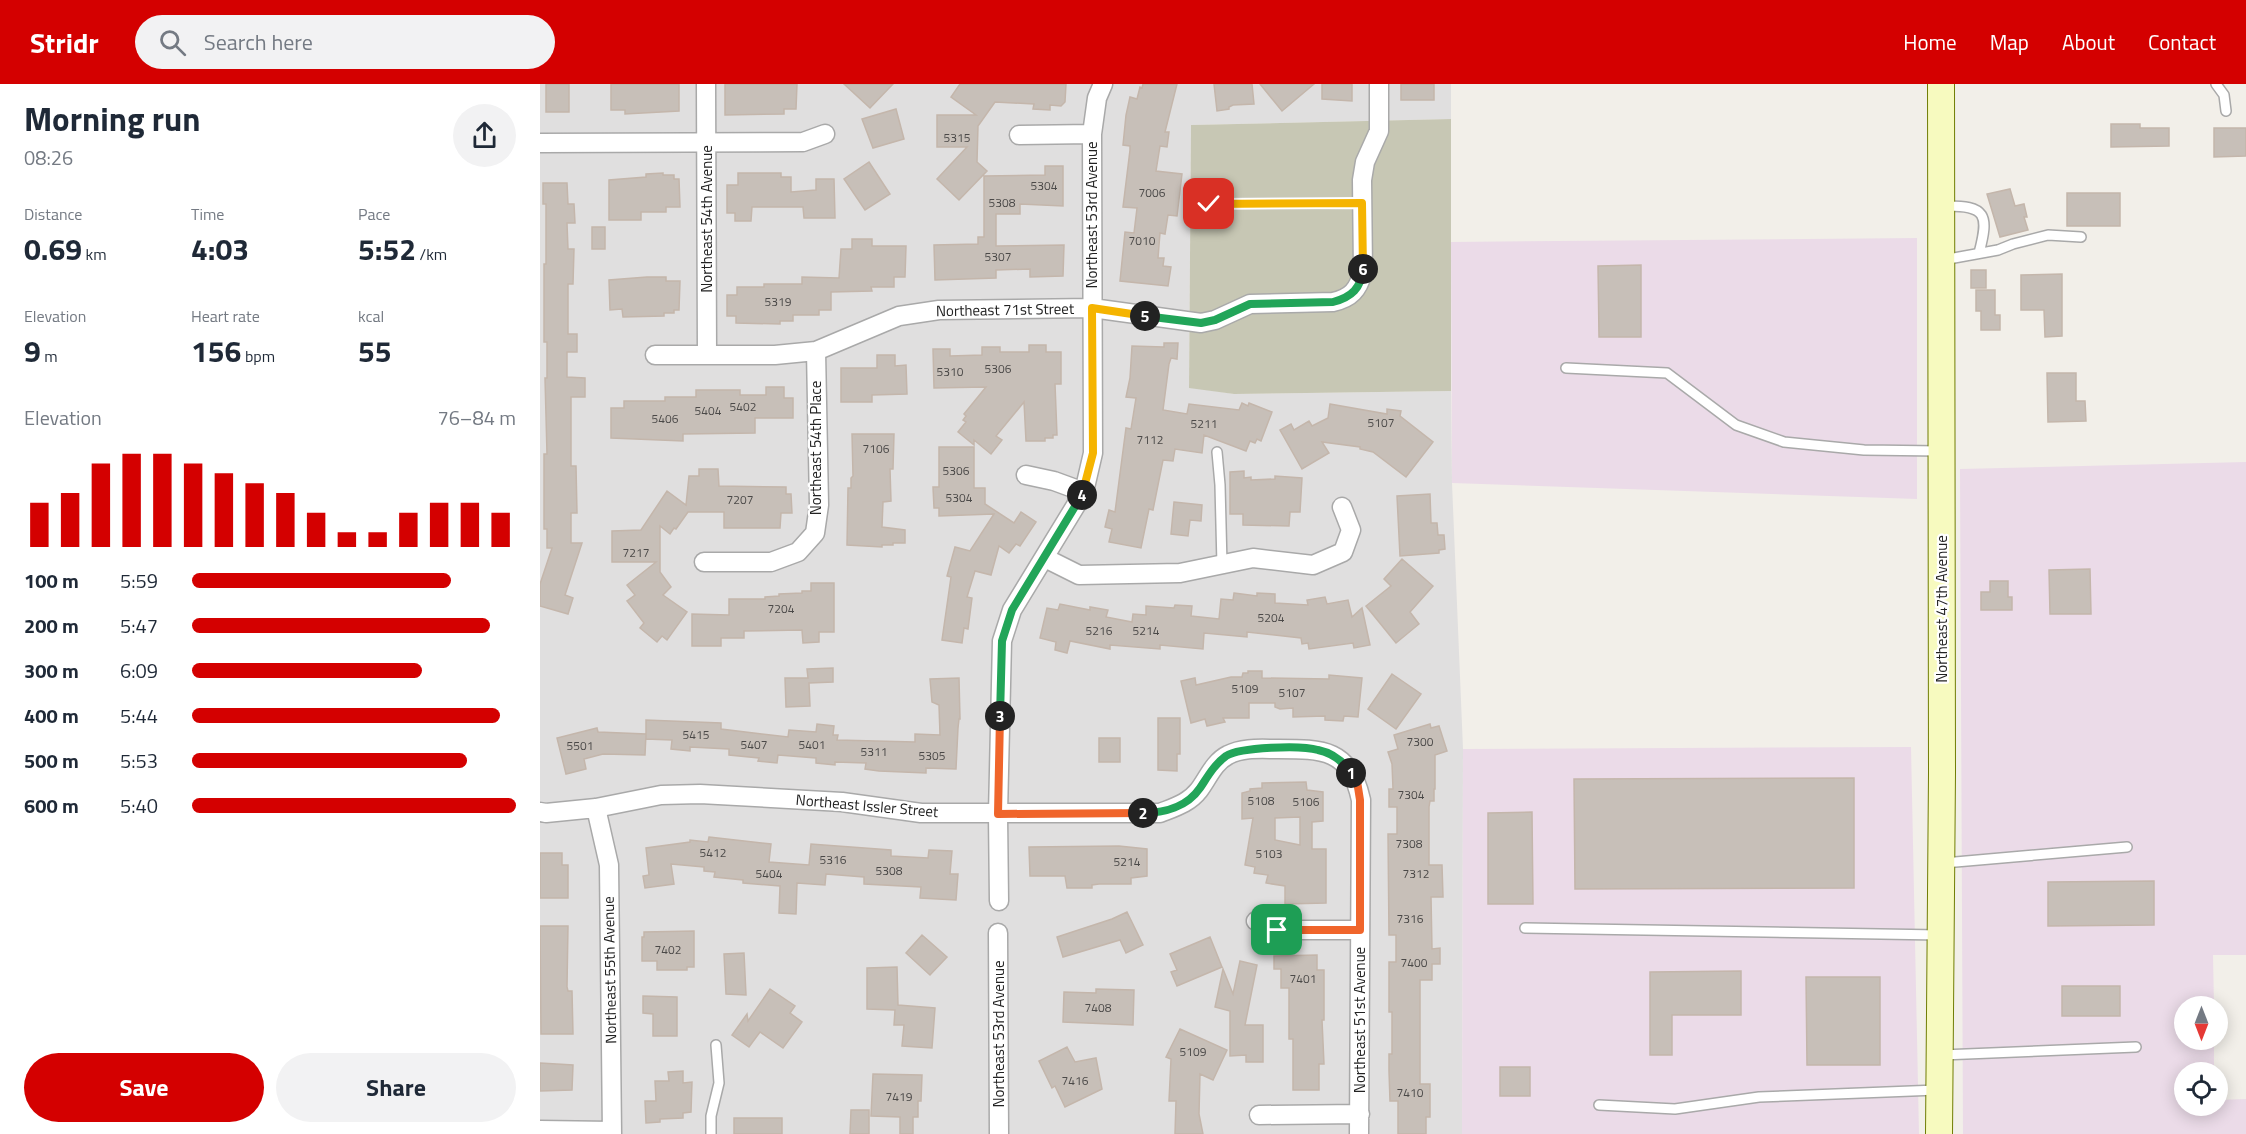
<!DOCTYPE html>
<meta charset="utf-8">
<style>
body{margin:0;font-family:"Titillium Web",sans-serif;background:#f2f2f3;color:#1f2937;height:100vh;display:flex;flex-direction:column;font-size:22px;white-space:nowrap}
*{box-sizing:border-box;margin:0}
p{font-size:20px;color:#747a83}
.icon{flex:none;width:33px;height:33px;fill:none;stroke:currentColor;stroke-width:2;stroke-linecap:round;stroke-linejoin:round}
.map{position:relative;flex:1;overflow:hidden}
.panel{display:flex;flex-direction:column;background:#fff;width:540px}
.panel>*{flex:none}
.needle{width:39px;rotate:180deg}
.tools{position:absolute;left:1634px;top:912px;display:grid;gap:12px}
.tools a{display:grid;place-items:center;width:54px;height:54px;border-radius:50%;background:#fff;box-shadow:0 3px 15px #0003;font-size:30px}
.pin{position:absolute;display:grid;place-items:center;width:51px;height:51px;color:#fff;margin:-26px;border-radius:12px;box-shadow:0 3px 9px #0006}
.km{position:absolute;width:30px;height:30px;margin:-15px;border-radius:50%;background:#222;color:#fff;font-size:16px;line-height:30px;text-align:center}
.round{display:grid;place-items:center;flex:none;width:63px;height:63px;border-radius:32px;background:#f2f2f3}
.overview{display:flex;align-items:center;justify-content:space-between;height:102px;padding:0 24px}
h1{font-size:33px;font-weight:700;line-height:45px}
.figures{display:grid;grid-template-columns:repeat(3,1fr);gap:9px;height:102px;padding:6px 24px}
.figures div{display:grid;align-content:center}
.figures b{font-size:30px;font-weight:700}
.figures small{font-size:16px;font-weight:400}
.figures p{font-size:16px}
.chart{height:168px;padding:12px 24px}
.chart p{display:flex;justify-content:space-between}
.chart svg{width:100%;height:108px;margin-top:6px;stroke:#d40000;stroke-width:6}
.action{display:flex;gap:12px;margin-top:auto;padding:12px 24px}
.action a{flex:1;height:69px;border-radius:36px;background:#d40000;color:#fff;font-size:24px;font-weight:700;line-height:69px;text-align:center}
.action a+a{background:#f2f2f3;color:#1f2937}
ul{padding:0 24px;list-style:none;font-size:20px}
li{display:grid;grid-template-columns:96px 72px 1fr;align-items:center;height:45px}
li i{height:15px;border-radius:8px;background:#d40000}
header{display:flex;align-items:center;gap:36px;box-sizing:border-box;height:84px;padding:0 30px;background:#d40000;color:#fff}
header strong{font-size:28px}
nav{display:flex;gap:33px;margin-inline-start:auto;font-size:21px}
.search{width:420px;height:54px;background:#f2f2f3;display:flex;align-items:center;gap:15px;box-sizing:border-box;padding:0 21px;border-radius:33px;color:#747a83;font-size:22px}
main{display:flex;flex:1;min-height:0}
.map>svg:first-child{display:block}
</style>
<header>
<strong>Stridr</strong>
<div class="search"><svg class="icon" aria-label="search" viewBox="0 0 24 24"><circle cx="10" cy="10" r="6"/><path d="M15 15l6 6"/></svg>Search here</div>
<nav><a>Home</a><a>Map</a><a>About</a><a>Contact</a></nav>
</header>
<main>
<section class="panel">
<div class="overview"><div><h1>Morning run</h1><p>08:26</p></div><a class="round"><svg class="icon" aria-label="share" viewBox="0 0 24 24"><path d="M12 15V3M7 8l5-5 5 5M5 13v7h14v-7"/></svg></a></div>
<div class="figures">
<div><p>Distance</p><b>0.69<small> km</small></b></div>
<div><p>Time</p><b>4:03</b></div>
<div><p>Pace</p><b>5:52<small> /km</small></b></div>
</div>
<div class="figures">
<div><p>Elevation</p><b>9<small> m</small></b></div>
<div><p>Heart rate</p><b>156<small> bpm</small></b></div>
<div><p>kcal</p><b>55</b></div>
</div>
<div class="chart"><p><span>Elevation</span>76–84 m</p>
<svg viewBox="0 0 160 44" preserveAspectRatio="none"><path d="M5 44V26M15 44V22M25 44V10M35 44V6M45 44V6M55 44V10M65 44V14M75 44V18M85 44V22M95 44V30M105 44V38M115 44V38M125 44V30M135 44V26M145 44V26M155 44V30"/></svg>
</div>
<ul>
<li><b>100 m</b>5:59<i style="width:80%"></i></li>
<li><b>200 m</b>5:47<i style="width:92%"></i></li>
<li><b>300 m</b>6:09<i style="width:71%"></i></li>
<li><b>400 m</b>5:44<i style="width:95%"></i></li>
<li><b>500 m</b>5:53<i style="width:85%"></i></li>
<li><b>600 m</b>5:40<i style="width:100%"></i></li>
</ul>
<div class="action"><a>Save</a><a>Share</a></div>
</section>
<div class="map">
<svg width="1706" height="1050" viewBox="0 0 1706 1050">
<rect width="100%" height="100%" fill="#f2efe9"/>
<path fill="#e0dfdf" d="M0,0H911V35L651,41L649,303L694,310L911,307L912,399L923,665L922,1050H0Z"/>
<path fill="#ebdbe8" d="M1377,154V415L912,399L911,158Z
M1706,378V871H1673L1674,922H1644V956H1674V988H1644V1022H1677V1016L1706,1015V1050H1423L1420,385Z
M1371,663L1379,1050H922L923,665Z"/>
<path fill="#c7c7b4" d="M911,35V307L694,310L649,304L651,41Z"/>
<path fill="#c7bfb8" stroke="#c4b6ab" stroke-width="1.5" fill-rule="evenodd" d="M6,0H29V28H6Z
M71,0H139V27L85,30V26H71Z
M185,0H257L256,25H244V30L185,31Z
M304,0H353L330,24Z
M420,0H526L525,18L521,22L510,21V26L493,25L494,20L455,18L438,42L437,78L447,87L419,116L397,95L427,63H397V31H436L411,13Z
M603,0H637L625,48H629L627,63L620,62L616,87L642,90L637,132L628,131L625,150L620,149L618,174H624L623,182L631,183L628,202L580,197L585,148L594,149L597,124L583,123L590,66V62L583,61L586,31L590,13L597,15L600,3L602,4Z
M674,0H712L714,20L693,21L689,23V25L677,27Z
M720,0H774L742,27Z
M782,0H812V17L782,15Z
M861,0H894V16H861Z
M356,25L364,55L333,64L322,35Z
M1571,40H1600V44H1629V62L1571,63Z
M1674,44H1706V72L1674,73Z
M329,78L350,110L325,126L304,95Z
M505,82H523V122L480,120V130H456V162L524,161L523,192L490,193V185L456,186V194L395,196L394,161L438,160V153H444V92L505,91Z
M123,89V91H134V95H139L140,123H126V128H101V136H69V96L106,93V90Z
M198,89H241V93H251V108L276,106V95H294L295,134H264L263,123H212L211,137H195V129H187V101H198Z
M3,99H27L28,120H34L35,139H27L28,165H34L33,200H28V250H37V268H27V293L45,294V313H31V382H36L37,429H31V459H42L25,511L33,514L28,530L0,522V500L12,464H7V445H4V370H7L5,294H7V258H4V180H6V120H3Z
M1470,105L1475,122L1484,120L1487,133H1484L1488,146L1460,153L1447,110Z
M1527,109H1580V142H1527Z
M52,143H65V165H52Z
M312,155H332V162H366L365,193H354V203H331L332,207L291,208V226H279V231H253V237H240V240L196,239V232H187V211H197V203H224V200H262V193L299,194L301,165H312Z
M1101,181V253H1059L1058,182Z
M1431,186H1446V204H1431Z
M1522,190V252L1505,253L1504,226H1481V191Z
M107,193H126V197H140L139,226H134V229H124V232L83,233L82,225L70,226L69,196Z
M1436,206H1455V231H1460V246H1441V227H1436Z
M624,259H638L637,275L631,274L629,280L623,326L647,330L649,320L699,326L702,319L708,322L709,319L732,328L721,357L717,355L715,359L710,357L706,367L664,351L662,369L635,365L633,377L623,376L613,426L609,425L601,464L569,458L572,445L565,443L569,426L575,428L586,344L591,345L596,314L586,313L590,294L592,262L624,263Z
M489,261H506V268H521V300H515L517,351H513V354H505V357H486L484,318L456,352L462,356L451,370L434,356V361L418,348L426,338L423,336L426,332L424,330L446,303L394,304L393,265H410V272L442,271V263H460V268H489Z
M337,271H355V282L366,281L367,310L332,311V318H301V284H337Z
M1507,289H1536V317H1545L1546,337L1508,338Z
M226,303H244V314H253V334H215V349L143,350V357L71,354V324H84V317H125V313H156V306H200V311H226Z
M790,320L847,330V325L861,327L860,332L893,358L866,393L833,368L820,365V363L782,358L789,369L762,385L740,346L751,340L754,346L769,337L772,342L788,334Z
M312,350H354L353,385H350L351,417L343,418L342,443L365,446V459H353V461H342V463L307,461L308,404H311V394L313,392Z
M399,363H434V404H445V420L474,439L481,428L496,438L480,462L476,460L469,469L459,462L451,491L435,487L427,513L432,514L428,545L424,544L422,559L402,556L411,493L407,492L415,463L430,467L454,430L399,432V424H394L393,403H399Z
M159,385H178L179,402L246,403V410H251L252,429H241L240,444H184V428H148L136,445L134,444L130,450L120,442V488L131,503L123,511L147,528L127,556L122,552L117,558L100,544L104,539L87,517L95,511L87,501L116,478H72V447L101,446L127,407L146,421L149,392H159Z
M704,387V394L711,393V396L735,395V392L762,394L760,428H750L749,442L703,441V430H690V388Z
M890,410L891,439H897L898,451H904L905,465L899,466V469L860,472L857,412Z
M634,418L662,421L661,437L650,436L648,452L631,450Z
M862,475L893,502L870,528L879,540L856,559L826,522L851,502L844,495Z
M1550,485L1551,530H1510L1509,486Z
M1450,497H1468V513H1472V526H1441V508H1450Z
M271,499H294V548H279V558L263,559L262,546L204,547V554H181V562H152V530L189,531V515H225V513L239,512V510L262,509V507H271Z
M694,509L717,512V509L735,510V519L768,521L767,516L785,513L787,520L808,516L812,533L822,524L830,561L814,564L813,559L769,565L768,559L762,560L761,554L707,548V553L664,549L663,565L620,561V565L570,561V565L530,557L527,569L515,566L516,558L500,554L507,524L518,526L520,520L550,526V523L568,526L566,533L592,538L593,530L606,531V522L634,524L635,521L652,522L651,532L679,535L681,515L693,516Z
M293,584V598L269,599L270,622L246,623L245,594H268L267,585Z
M708,587H722V594L789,595V591L822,594L818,633L804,632L803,637L785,636V632L753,633V624L740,625L735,623V619H709V634H683L685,638L667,642L665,635L651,639L641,597L655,594L656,601L691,593H702L703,589H708Z
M852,590L881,610L856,645L828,625Z
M419,594L420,635H419L418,644L416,685L386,684V689L339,687L325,685L326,679L295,678V681L276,679V674L238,671L237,679L218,677L219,674L189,671V665L150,663V667L131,665L132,656L106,655V636L181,639V645L248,653L249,646L276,648L277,640L294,642L293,651H298L297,656L375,658V650L400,651L399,621L392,618L390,595Z
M618,634H640V670H637V687L618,686Z
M890,640L891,644L899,642L907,667L895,671V705H894V717H890L889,723V781H902L903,813H891L892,865L900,864V880H892V896H880V1000H890V1033H886V1050H858V1017H850L849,987V970H852V928H849V878H856V851H849L848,750H857V723H849V705H853L852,680L848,668L858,665L854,651Z
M57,644L58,648L106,650L105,671L63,670L44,675L46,685L26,690L17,654Z
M559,654H580V678H559Z
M1314,694V804L1035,805L1034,695Z
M766,698L767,706L783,708V737L772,738V765H786V819L745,820V802L726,799L728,791L714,789L715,783L705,781L713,734L702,735V709L710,707V705L722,704V699ZM760,733V761L735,756V734Z
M992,728L993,820H948V729Z
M169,753L231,760L229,778L269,781L271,760L351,766V772L388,774L389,766L412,767L410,790H418L416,816L380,814L381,803L324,800V793L286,790L285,801L257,799L256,830L239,829L240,802L203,799V796L174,793L175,788L164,787V783L131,780L134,800L105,804L103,792L109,791L106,764L150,758V756L168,758Z
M579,762L607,765V792L591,794V800H559L552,801V804H527L525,792H490L489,763Z
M0,769H22V781H28V814H0Z
M1614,797V841L1508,842V798Z
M587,828L603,861L586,869L580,856L523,873L517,853L572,835Z
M0,842H28L27,903L28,907H32L33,950H1Z
M154,847V883H147V886H117V877H102V853H104V848Z
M382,851L407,873L390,891L366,869Z
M670,853L682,883L637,902L631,888L637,886L630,870Z
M204,869L206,911L186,910L184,870Z
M777,871V886H784V936H782L784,980H779V1006H753V955H749V904H741V885H734V872Z
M700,877L717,881L705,941H723V978H706V971L690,972V927L675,923L683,885L693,910Z
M357,883L358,921L395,924L392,964L362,962L364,941H354L355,926L327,925V884Z
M1201,887V931H1132V971H1110V888Z
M1266,893H1340V981H1267Z
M1522,902H1580V932H1522Z
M230,905L255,922L250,929L262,938L243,964L220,948L209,963L192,951L207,930L208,937Z
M556,905L594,906L593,941L523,938L524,908L556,909Z
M103,912L137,913V952H113V930L103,929Z
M640,945L687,966L673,996L660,990L659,1030L663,1050H635L636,1017H629L631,975L626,973Z
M527,963L535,978L556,974L562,1005L525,1023L515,1002L512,1004L499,977Z
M0,979L33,981L32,1006L0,1007Z
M960,983H990V1012H960Z
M143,987V999L152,998L151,1028L143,1029V1034L120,1035V1038L106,1039L105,1017H116L115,997H129L128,988Z
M333,990L382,991L381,1017H378V1033H373V1050H360V1033L331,1032Z
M311,1026H329V1050H310Z
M194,1034H242V1050H194Z"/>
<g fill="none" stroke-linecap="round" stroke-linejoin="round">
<defs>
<path id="lane" d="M1676,0L1684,11L1686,27
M669,120L822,119
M1404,122C1447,121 1449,131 1439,169
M1403,176L1458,166L1473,160L1508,151L1541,153
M1026,284L1127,289L1196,341L1244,358L1324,366L1399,367
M677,368L680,401L682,481
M1404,779L1587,763
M985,844L1399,851
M1402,971L1596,963
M1059,1021L1135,1025L1219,1013L1397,1006
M171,1050V1032L179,999L176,961"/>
<path id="street" d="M166,0L167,270
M479,51L552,50
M0,59L263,58L285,50
M115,271H235L276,267L359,232L399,226L552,224L661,239L675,236L710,220L793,218C811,214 818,206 823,188L822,96L825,78L839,47V0
M486,391L514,397L544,408
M505,474L539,491L640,489L713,474L773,481L803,468L811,446L802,423
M164,478H231L258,468L275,449L279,421L276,267
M56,724L69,781L72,1050
M0,728L6,729L56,724L121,711L160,710L302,718L381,729H620C635,723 649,719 659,706C668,694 674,678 688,671C703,663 722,665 738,665C783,665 810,665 821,716L819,1050
M459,817L458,730L462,557L472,526L544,408L553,369L552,50L557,14L563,0
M716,837L737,846H820
M458,849L459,1050
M719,1031L820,1030
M0,1046L72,1047"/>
<path id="secondary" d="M1399,1050L1402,689L1401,0"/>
</defs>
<use href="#lane" stroke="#a9a9a9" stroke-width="12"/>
<use href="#street" stroke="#a9a9a9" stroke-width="21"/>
<use href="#secondary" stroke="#707d05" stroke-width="28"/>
<use href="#lane" stroke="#fff" stroke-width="9"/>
<use href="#street" stroke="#fff" stroke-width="18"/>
<use href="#secondary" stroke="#f7fabf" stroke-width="26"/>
</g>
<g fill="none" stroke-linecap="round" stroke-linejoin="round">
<defs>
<path id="split-1" d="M737,846H820V716L817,697L811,689"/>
<path id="split-2" d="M603,729C624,729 647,723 660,704C668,692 674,681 686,672C700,663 761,661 778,666C792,669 803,677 811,689"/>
<path id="split-3" d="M460,632L458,730L603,729"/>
<path id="split-4" d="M460,632L462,557L472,526L542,411"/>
<path id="split-5" d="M542,411L553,369L552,224L605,232"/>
<path id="split-6" d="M605,232L661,239L675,236L710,220L793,218C812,213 821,204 823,185"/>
<path id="split-7" d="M669,120L822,119L823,185"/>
</defs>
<use href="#split-1" stroke="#fff" stroke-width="12"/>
<use href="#split-2" stroke="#fff" stroke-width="12"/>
<use href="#split-3" stroke="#fff" stroke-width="12"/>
<use href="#split-4" stroke="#fff" stroke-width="12"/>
<use href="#split-5" stroke="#fff" stroke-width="12"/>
<use href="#split-6" stroke="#fff" stroke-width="12"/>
<use href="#split-7" stroke="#fff" stroke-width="12"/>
<use href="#split-1" stroke="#f0652b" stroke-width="8"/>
<use href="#split-2" stroke="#22a559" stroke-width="8"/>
<use href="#split-3" stroke="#f0652b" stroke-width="8"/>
<use href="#split-4" stroke="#22a559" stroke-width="8"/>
<use href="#split-5" stroke="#f5b400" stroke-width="8"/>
<use href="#split-6" stroke="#22a559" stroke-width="8"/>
<use href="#split-7" stroke="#f5b400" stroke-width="8"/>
</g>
<g text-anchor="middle" stroke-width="4.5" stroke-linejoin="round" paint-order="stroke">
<g font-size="12" fill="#4b4948">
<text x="417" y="58">5315</text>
<text x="504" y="106">5304</text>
<text x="612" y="113">7006</text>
<text x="462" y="123">5308</text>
<text x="602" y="161">7010</text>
<text x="458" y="177">5307</text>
<text x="238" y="222">5319</text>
<text x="458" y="289">5306</text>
<text x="410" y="292">5310</text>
<text x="203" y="327">5402</text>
<text x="168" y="331">5404</text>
<text x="125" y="339">5406</text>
<text x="841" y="343">5107</text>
<text x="664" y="344">5211</text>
<text x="610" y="360">7112</text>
<text x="336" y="369">7106</text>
<text x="416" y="391">5306</text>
<text x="419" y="418">5304</text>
<text x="200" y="420">7207</text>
<text x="96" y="473">7217</text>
<text x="241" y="529">7204</text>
<text x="731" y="538">5204</text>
<text x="559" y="551">5216</text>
<text x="606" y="551">5214</text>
<text x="705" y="609">5109</text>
<text x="752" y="613">5107</text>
<text x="156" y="655">5415</text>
<text x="880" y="662">7300</text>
<text x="214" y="665">5407</text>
<text x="272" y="665">5401</text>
<text x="40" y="666">5501</text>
<text x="334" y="672">5311</text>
<text x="392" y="676">5305</text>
<text x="871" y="715">7304</text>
<text x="721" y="721">5108</text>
<text x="766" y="722">5106</text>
<text x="869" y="764">7308</text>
<text x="173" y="773">5412</text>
<text x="729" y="774">5103</text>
<text x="293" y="780">5316</text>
<text x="587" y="782">5214</text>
<text x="349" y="791">5308</text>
<text x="229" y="794">5404</text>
<text x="876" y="794">7312</text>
<text x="870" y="839">7316</text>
<text x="128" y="870">7402</text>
<text x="874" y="883">7400</text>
<text x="763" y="899">7401</text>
<text x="558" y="928">7408</text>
<text x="653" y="972">5109</text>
<text x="535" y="1001">7416</text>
<text x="870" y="1013">7410</text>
<text x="359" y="1017">7419</text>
</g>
<g font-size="15" fill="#222" stroke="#fff">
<text transform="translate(552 131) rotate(-90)" y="5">Northeast 53rd Avenue</text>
<text transform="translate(167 135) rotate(-90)" y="5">Northeast 54th Avenue</text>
<text transform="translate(465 226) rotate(-1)" y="5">Northeast 71st Street</text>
<text transform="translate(276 364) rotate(-90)" y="5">Northeast 54th Place</text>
<text transform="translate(1402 525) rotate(-90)" y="5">Northeast 47th Avenue</text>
<text transform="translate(327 722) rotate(5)" y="5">Northeast Issler Street</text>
<text transform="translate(70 886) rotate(-91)" y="5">Northeast 55th Avenue</text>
<text transform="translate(820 936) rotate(-90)" y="5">Northeast 51st Avenue</text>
<text transform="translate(459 950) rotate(-90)" y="5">Northeast 53rd Avenue</text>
</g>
</g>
</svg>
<div class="tools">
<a><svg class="needle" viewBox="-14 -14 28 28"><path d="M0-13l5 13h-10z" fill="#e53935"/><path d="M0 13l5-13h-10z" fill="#747a83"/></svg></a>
<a><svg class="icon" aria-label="locate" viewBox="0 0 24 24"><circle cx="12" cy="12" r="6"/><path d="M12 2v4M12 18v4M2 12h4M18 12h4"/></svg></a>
</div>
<div class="pin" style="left:737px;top:846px;background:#1e9e55"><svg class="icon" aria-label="arrive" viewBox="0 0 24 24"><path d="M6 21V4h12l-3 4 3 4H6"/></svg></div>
<div class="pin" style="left:669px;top:120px;background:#d93025"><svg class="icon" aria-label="check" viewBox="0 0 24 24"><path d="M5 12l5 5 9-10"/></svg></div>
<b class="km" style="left:811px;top:689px">1</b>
<b class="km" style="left:603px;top:729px">2</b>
<b class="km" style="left:460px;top:632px">3</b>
<b class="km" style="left:542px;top:411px">4</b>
<b class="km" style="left:605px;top:232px">5</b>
<b class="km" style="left:823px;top:185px">6</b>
</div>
</main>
